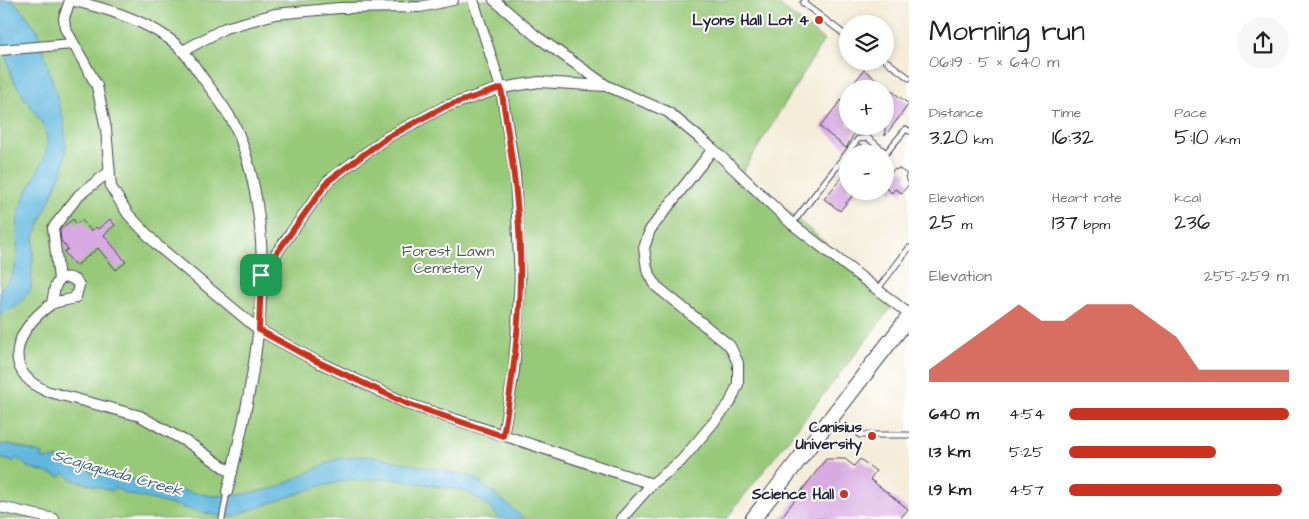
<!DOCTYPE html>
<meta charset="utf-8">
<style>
body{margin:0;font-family:"Architects Daughter",sans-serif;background:#f6f6f6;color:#222;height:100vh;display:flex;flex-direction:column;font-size:19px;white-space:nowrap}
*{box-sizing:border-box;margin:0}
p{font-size:16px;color:#767676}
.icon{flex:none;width:28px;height:28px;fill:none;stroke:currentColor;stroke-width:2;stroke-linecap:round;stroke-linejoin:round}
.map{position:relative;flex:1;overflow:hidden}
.details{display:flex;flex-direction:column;background:#fff;width:400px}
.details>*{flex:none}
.fabs{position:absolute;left:839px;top:15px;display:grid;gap:10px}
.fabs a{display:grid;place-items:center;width:55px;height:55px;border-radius:50%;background:#fff;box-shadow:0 2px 8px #0003;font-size:25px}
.pin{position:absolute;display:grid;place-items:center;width:42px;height:42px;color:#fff;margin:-21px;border-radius:10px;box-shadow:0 2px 8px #0006}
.round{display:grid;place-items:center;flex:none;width:52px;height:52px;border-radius:26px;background:#f6f6f6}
.summary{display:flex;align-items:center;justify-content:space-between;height:85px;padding:0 20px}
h1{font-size:28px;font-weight:600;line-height:38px}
.figures{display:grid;grid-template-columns:repeat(3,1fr);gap:8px;height:85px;padding:5px 20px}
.figures div{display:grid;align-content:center}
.figures b{font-size:21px;font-weight:600}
.figures small{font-size:14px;font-weight:400}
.figures p{font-size:14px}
.chart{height:140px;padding:10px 20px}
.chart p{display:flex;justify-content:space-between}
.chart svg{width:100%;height:90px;margin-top:5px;fill:#c8321e;opacity:.7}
ul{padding:0 20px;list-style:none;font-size:16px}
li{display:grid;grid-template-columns:80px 60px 1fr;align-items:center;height:38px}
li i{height:12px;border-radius:6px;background:#c8321e}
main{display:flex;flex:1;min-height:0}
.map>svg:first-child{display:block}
</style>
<main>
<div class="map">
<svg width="909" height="519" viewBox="0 0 909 519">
<rect width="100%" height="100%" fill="#fff"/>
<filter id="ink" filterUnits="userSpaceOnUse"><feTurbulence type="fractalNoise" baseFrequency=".02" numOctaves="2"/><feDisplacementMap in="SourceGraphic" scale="10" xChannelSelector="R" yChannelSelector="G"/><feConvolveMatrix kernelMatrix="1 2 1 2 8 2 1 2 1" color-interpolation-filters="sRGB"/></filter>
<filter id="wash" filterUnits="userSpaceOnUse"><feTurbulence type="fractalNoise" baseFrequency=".0096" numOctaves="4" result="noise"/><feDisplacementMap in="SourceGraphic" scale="20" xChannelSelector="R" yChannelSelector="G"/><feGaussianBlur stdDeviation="1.12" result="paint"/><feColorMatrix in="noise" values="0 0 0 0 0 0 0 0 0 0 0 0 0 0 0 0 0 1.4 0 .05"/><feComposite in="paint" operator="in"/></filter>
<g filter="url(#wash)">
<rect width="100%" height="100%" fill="#f4ecd8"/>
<path fill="#98c979" stroke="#5d765a" d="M0,0H773L824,40L742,173L896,302L726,519H0Z"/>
<path fill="#61b8de" stroke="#426d8c" d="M0,0H13L37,29L64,121L66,148L64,166L34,237L31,289L19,305L0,315V289C27,267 13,242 19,212C23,190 53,158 46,134C41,117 27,103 18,88C3,63 0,29 0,0Z
M10,444L43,454L42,459L59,458L89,467L91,473L103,471L143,482L145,488L158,486L213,496L239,495L276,488L336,459L359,456L377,457L474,477L525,519H501L483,502L464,491L393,479L348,480L317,487L233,516L214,515L124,493L115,487L112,491L73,480L64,473L61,477L28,467L17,458L13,462L0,458V445Z"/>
<g id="blocks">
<path fill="#d7aae1" d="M864,70L909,104L885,136V89H849Z
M848,91V126H858L846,148L820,127Z
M860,144L874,154H854Z
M898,168L907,174L905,177L909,184L902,193L895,189L892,193L885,187V181L894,169L896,170Z
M848,170V191H856L840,211L824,199Z
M73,219L76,224L82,220L91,231L96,227L98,229L110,219L115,225L104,235L126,262L116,270L98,248L76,266L64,252L68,249L61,241L60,230Z
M826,459H845L854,466L860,459L876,471L870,479L908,509L900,519H780Z"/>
</g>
</g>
<g filter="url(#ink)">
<use href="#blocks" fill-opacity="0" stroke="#424053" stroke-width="1"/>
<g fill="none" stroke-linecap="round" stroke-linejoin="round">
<defs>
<path id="service" d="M805,0L803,3L848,37
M885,60L909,78
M792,224L858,139L868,138L886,153L906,129L909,131
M877,290L909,248
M860,435H909
M222,519L227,492"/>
<path id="minor" d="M70,0L64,18L65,28L97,86L106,129L111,187L128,214L158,246L259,330L316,361L408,404L652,484
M70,0C104,8 139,18 168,38C184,49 194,66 205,81C217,97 232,117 239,135C283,250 255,378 227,492
M473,0L501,88L515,174L520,280L514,370L503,436
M494,0L536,36L607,86L668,112L713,149L792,224L909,314
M0,50L73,44
M183,51L225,28L275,14L339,8L420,7L453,0
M261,275L328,181L386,138L444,107L501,88L539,82L606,86
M59,279L53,228L79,195L109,172
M52,303L55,287L59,279C68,276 74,277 79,285L76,297C68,302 58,299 50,305C16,329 0,370 46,391L140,416L192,445L232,473
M0,507L54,519
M621,519L652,484L681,461L730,403L738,384V363L730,346L656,286L647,269L644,248L650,230L713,149"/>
<path id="primary" d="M753,519L909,317"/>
</defs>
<use href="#service" stroke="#424053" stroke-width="7"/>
<use href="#minor" stroke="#424053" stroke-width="12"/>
<use href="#primary" stroke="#424053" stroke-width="17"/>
<use href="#service" stroke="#fff" stroke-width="5"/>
<use href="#minor" stroke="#fff" stroke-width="10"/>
<use href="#primary" stroke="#fff" stroke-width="15"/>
</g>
</g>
<g fill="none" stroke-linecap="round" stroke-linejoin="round" filter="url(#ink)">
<defs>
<path id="route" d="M501,88C511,152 522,216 520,281C519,333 512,385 503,436L408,404L316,361L259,330L261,275L328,181L386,138L444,107Z"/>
</defs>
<use href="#route" stroke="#fff" stroke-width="10"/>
<use href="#route" stroke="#c8321e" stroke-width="6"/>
</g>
<g fill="#c8321e" stroke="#fff" stroke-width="2">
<circle cx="819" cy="20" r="5"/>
<circle cx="872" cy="436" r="5"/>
<circle cx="844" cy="494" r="5"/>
</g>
<g text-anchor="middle" stroke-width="4" stroke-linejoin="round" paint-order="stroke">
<g font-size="15" font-weight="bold" fill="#22223b" stroke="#fff" text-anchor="end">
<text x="809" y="25">Lyons Hall Lot 4</text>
<text x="862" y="432">Canisius<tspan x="862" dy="17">University</tspan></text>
<text x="834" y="499">Science Hall</text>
</g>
<g font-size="15" fill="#4b5c51" stroke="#fff">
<text x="448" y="256">Forest Lawn<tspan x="448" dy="17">Cemetery</tspan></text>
</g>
<g font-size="16" font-style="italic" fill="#3b5e7c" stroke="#fff">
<text transform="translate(118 472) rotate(16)" y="6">Scajaquada Creek</text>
</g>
</g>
</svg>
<div class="fabs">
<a><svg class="icon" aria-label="layers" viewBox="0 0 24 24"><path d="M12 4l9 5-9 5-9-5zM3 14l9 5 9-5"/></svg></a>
<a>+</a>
<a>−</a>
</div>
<div class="pin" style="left:261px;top:275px;background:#1e9e55"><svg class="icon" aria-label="arrive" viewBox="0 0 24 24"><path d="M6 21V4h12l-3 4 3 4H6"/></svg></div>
</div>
<section class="details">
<div class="summary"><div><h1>Morning run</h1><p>06:19 · 5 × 640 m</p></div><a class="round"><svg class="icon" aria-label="share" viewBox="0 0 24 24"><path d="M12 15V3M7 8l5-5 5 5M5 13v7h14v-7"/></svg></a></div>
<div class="figures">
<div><p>Distance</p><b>3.20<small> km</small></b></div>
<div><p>Time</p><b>16:32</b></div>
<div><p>Pace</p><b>5:10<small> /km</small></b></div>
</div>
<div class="figures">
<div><p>Elevation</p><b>25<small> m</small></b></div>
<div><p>Heart rate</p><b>137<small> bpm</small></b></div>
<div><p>kcal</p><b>236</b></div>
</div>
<div class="chart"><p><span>Elevation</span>255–259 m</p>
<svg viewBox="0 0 160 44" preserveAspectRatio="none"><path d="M0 44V38L10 30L20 22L30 14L40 6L50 14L60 14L70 6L80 6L90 6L100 14L110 22L120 38L130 38L140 38L150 38L160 38V44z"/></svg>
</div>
<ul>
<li><b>640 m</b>4:54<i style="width:100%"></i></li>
<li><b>1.3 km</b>5:25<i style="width:67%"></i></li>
<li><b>1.9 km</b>4:57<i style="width:97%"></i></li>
</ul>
</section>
</main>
